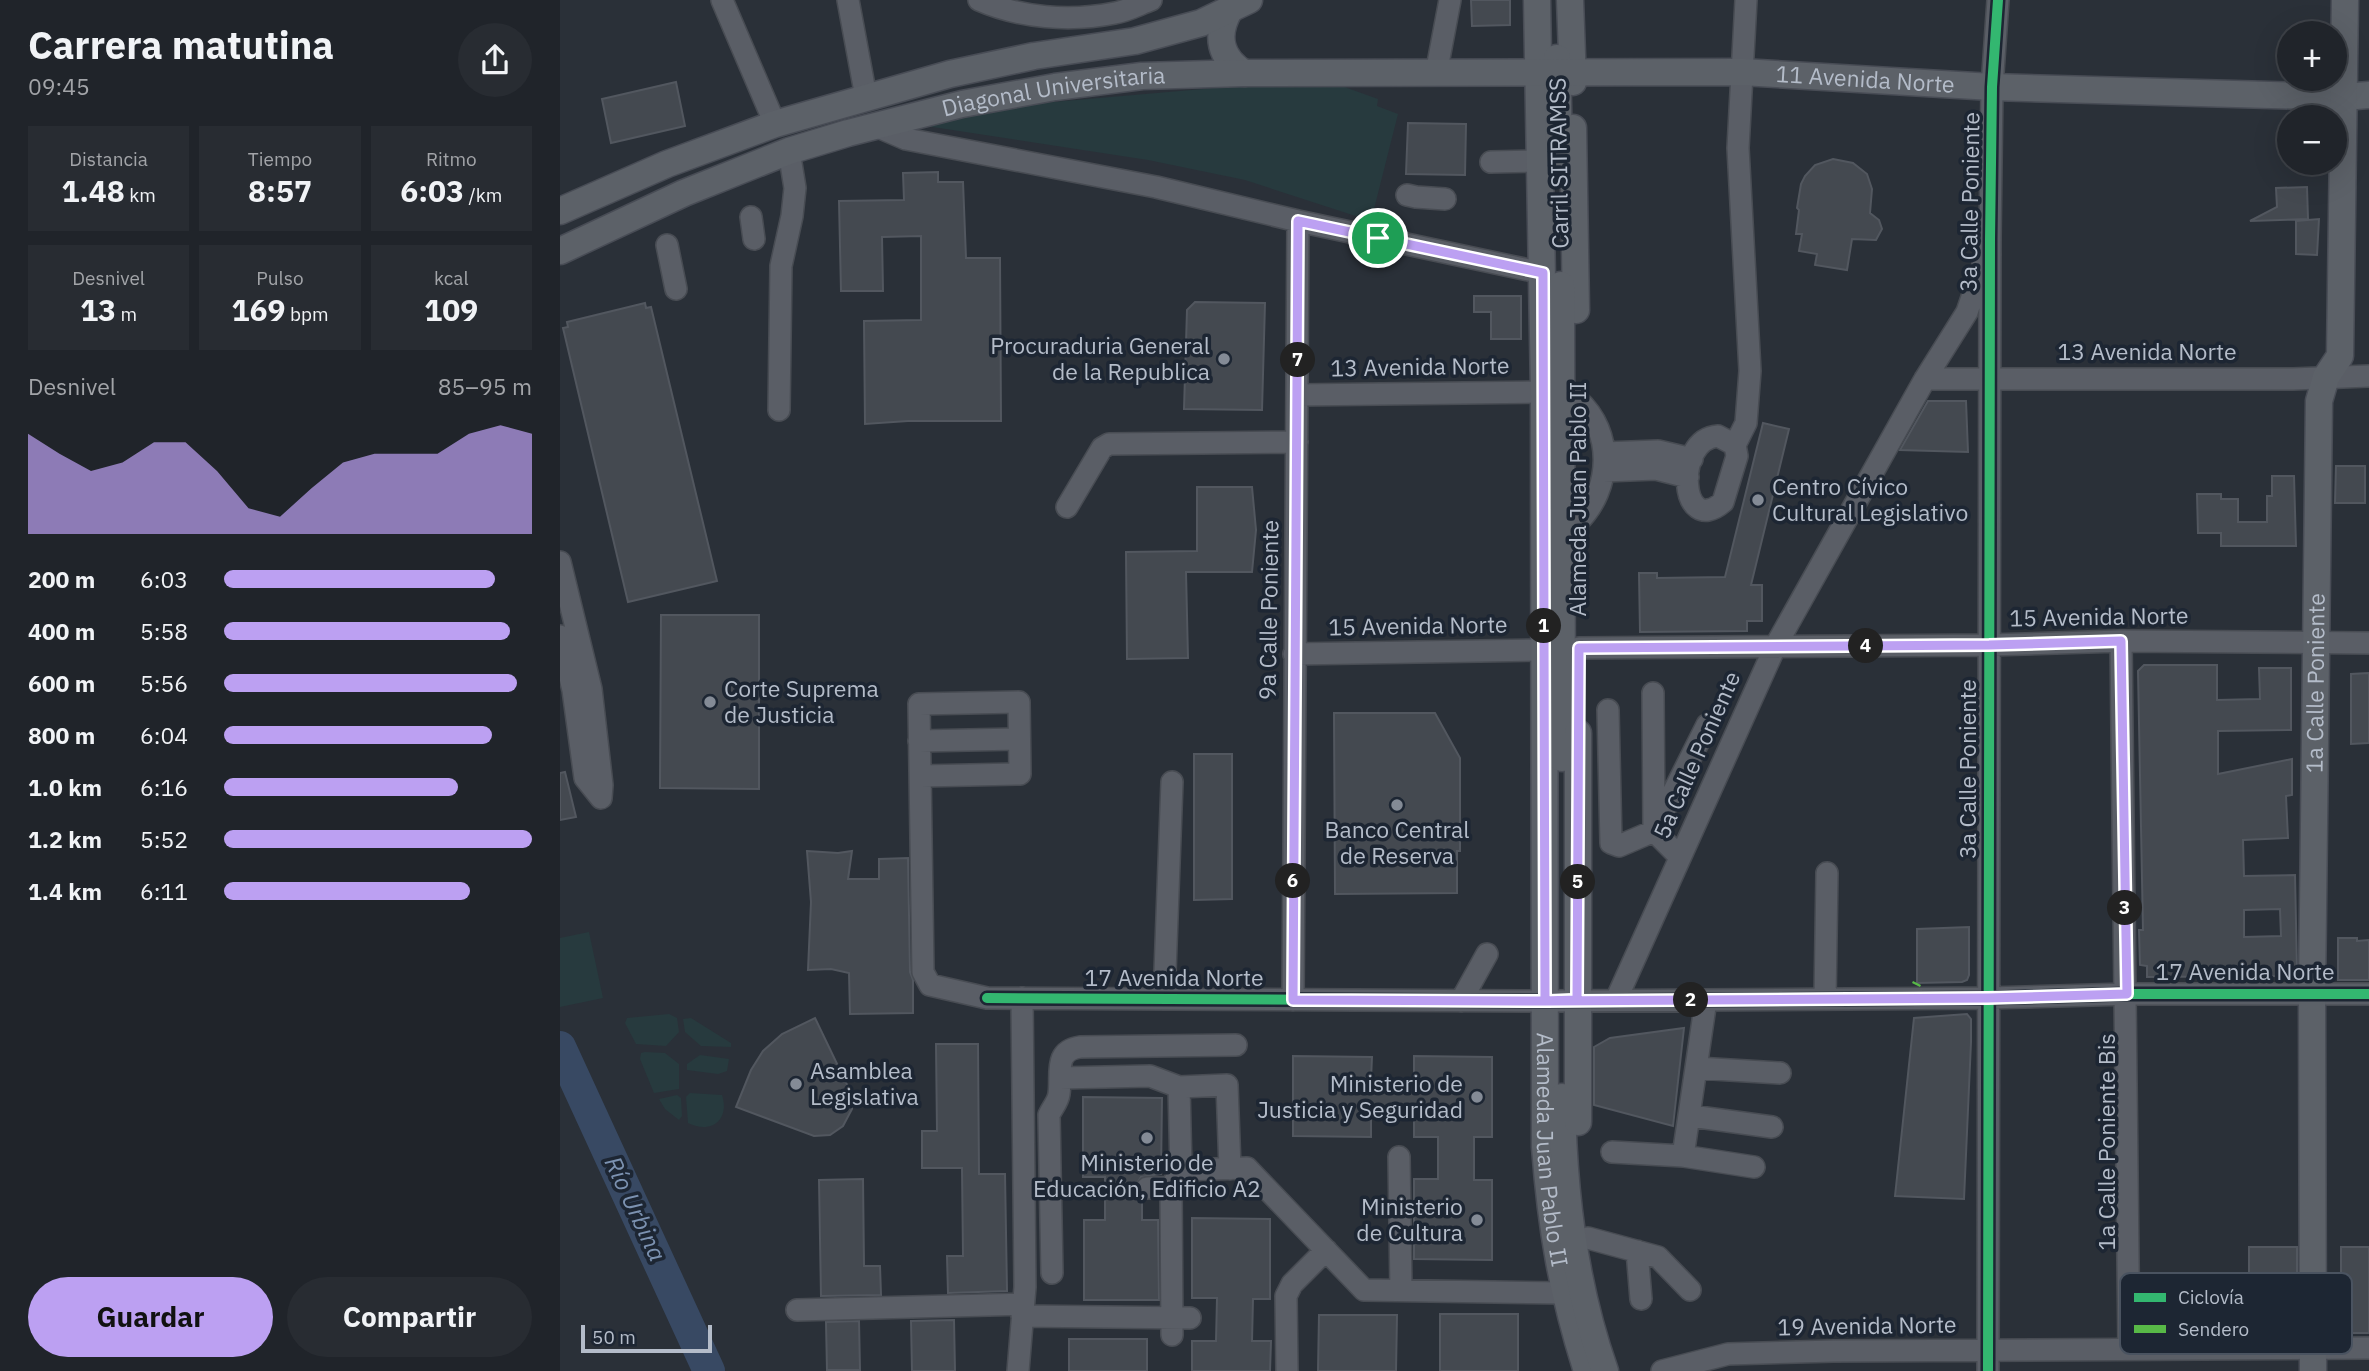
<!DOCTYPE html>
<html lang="es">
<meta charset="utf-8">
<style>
body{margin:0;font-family:"IBM Plex Sans",sans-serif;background:#282c32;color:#f1f3f6;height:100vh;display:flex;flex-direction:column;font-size:26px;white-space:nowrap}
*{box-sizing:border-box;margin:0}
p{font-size:23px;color:#a2a4a8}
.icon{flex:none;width:38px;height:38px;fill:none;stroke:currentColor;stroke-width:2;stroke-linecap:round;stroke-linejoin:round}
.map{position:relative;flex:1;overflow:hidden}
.drawer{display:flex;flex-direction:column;background:#20242a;width:560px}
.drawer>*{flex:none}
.fabs{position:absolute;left:1717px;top:21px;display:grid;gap:14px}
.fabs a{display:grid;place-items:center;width:70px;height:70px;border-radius:50%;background:#20242a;box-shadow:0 7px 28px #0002,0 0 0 2px #3d4147;font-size:35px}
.scale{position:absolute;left:21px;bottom:18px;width:131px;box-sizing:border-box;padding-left:7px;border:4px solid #b4bcc9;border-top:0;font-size:19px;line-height:24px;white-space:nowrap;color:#b4bcc9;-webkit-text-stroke:5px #1d2633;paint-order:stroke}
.pin{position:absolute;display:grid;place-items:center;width:60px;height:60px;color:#fff;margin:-30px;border:4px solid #fff;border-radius:50%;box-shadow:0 2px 7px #0007}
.km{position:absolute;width:35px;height:35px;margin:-18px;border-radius:50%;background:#222;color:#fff;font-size:19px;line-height:35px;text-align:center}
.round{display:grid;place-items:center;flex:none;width:74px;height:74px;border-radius:37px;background:#282c32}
.head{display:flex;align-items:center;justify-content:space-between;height:119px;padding:0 28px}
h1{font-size:38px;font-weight:700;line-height:52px}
.stats{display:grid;grid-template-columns:repeat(3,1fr);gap:10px;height:119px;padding:7px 28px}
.stats div{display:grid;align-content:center;border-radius:0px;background:#282c32;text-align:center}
.stats b{font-size:30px;font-weight:700}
.stats small{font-size:19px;font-weight:400}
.stats p{font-size:19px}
.chart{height:196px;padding:14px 28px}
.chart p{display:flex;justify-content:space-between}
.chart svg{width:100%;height:126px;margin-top:7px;fill:#bca0f2;opacity:.7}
.cta{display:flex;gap:14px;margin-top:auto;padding:14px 28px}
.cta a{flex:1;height:80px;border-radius:42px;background:#bca0f2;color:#111;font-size:28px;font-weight:700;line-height:80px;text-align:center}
.cta a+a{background:#282c32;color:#f1f3f6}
ul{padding:0 28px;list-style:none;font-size:23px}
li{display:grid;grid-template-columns:112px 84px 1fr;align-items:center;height:52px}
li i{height:18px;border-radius:9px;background:#bca0f2}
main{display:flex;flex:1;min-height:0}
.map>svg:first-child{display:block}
</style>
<main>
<section class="drawer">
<div class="head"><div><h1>Carrera matutina</h1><p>09:45</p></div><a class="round"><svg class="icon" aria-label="share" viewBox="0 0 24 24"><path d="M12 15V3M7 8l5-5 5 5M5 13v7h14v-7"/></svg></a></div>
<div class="stats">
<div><p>Distancia</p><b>1.48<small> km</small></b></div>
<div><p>Tiempo</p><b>8:57</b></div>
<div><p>Ritmo</p><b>6:03<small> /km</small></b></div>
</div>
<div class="stats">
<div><p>Desnivel</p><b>13<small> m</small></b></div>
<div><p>Pulso</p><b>169<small> bpm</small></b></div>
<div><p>kcal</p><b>109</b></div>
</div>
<div class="chart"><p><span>Desnivel</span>85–95 m</p>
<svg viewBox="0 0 160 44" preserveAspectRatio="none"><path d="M0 44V9L10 16L20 22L30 19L40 12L50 12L60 22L70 35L80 38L90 28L100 19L110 16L120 16L130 16L140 9L150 6L160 9V44z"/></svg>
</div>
<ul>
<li><b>200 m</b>6:03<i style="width:88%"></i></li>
<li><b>400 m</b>5:58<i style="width:93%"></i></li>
<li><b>600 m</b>5:56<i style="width:95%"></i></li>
<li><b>800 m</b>6:04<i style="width:87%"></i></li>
<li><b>1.0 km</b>6:16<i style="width:76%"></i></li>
<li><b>1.2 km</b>5:52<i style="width:100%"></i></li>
<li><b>1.4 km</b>6:11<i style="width:80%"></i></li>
</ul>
<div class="cta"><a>Guardar</a><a>Compartir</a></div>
</section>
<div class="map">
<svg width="1809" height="1371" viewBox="0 0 1809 1371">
<rect width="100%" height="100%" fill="#2a3038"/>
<path fill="#273a3e" d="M713,83L776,84L818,99L817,106L838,114L811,221L685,180L588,160L353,124L412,109Z
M29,932L43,998L0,1007V938Z
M109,1014L117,1018L119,1032L106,1046L76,1044L65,1023L67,1018Z
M131,1018L171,1043V1047L141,1046L125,1032L123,1019Z
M85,1052L105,1053L119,1064V1089L94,1093L80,1059L81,1053Z
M140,1055L169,1059L167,1071L158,1074L127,1070V1064Z
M130,1093L162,1095C170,1119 152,1135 128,1123L126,1097Z
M117,1095L121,1098L122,1116L119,1120L105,1109L99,1099Z"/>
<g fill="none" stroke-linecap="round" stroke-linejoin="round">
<path stroke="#384963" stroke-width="32" d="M0,1047L149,1371"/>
</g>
<path fill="#444950" stroke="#52575f" stroke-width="2" fill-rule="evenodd" d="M911,0H950V25L912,26Z
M116,82L125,126L51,143L42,99Z
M848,123L906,124L905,175L846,174Z
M1273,159L1293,163L1307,174L1312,189L1310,213L1319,220L1322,229L1316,240L1292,239L1287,270L1255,265L1257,254L1239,251L1242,234H1236L1239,210L1237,208L1241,184L1245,176L1255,165Z
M378,172V182H403L406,258H440L441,421H348L305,424L304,321L361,320V236L322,237L323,291H281L279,201L344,200L343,173Z
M1747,187L1748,219L1690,221L1717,207L1716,188Z
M1759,219L1757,255L1736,254V221Z
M914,296H961V339H931V312H914Z
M635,302L705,303L702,410L624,409L627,310Z
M85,303L86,308L91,307L157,581L68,602L3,328L8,327L7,322Z
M1368,401H1406L1408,452L1340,450Z
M1203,423L1229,429L1191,585H1202V621H1187V631L1080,632L1079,573H1097V578L1165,577Z
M1776,466H1805V503H1775Z
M1712,476H1734L1736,546H1661V533H1638L1637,494H1661V499H1678V522H1707V496H1712Z
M637,487H692L696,530L692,572H626L628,658L567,659L566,552L637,551Z
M101,615H199V789L100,788Z
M1584,665H1657V700L1700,699L1699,668H1731V730L1658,731V774L1732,759V795L1726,796L1728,838L1683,840L1684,876L1735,875L1737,971L1732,976L1587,977V966L1580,965L1579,930H1583L1578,671ZM1720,909L1721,936L1684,937V910Z
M1809,673V743L1791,744V674Z
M774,713H875L900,758V851H897V893L775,894Z
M634,754H672V899L634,900Z
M5,772L16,817L0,820V773Z
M247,851L278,853L292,851L288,879H319V859L348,858L350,972L353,980V1013L290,1014L289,973L271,969L248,970L251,902Z
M1409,927V975L1407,980L1402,982L1357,983V929Z
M1778,938H1797V941L1809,940V980H1778Z
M1407,1014L1411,1019V1042L1404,1199L1335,1196L1354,1018Z
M255,1018L292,1095V1109L283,1126L270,1135L254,1136L176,1107L191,1070L203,1051L222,1034Z
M1124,1028L1113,1126L1034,1105V1047L1050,1038Z
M376,1044H418L419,1174H445L447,1291L388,1293L387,1256H403L402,1168H362V1131H377Z
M733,1056L812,1057L811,1079L839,1080H854V1056L932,1057V1137H914V1180H932V1260L854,1259V1179H878V1137H854V1116L811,1115V1137L733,1136Z
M523,1097L602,1098L601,1174L581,1177L574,1188L576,1194L582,1200V1220H598L599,1300H524V1220H545V1177H523Z
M303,1179L304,1266H320L321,1295L261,1296L259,1180Z
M632,1218L710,1219V1299H693L692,1341H711L710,1371H632V1341H656L657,1298H632Z
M1689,1247H1737V1333H1689Z
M1781,1247H1809V1333H1781Z
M880,1314H958V1371H880Z
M759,1315H837L836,1371H758Z
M394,1320L395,1371H352L351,1321Z
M299,1321L300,1370H267L266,1322Z
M509,1339H587V1371H509Z"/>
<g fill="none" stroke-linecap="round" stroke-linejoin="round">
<defs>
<path id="minor" d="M162,0L215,124
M288,0L306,97
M419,0C460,18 510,22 555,13C567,11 580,4 591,0
M876,74L890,0
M316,126L346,139L596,187L738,221L983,273
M931,162L981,161
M847,195L856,197L885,199
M191,217L194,239
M107,245L116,289
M1365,379H1733L1809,376
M738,395L984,392
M1018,400C1054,433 1052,488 1018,522
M219,410L221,266L232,216L235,188L229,151
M1158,436L1175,445L1177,456L1163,502C1120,539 1113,439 1158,436Z
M1175,445L1186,423L1190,371L1178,148L1186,0
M1044,453L1098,451L1132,459
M1044,471L1096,469L1128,477
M507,507L542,448L549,444L737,442
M0,562L31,689L42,785L41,798L25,778L13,690L0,636
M1561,641L1569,1349
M1019,648L1429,645L1561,641L1809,643
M734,654L983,650
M1093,693L1094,831L1120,857
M1048,710L1051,843L1059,846L1094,831L1147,725
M359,741L459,739
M361,776L460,774L459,702L359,704L363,972L370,985L427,998L985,1001L1428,998L1567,994H1809
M604,999L612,782
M1265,999L1267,873
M733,1000L738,221
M1056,1000L1215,647L1365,379L1407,312L1423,265
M901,1001L927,954
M1137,1068L1220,1073
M500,1078L590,1076L619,1087L667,1085L670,1169
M1131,1116L1212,1127
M1052,1152L1123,1156L1146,1000
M1123,1156L1194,1167
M839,1157L841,1290
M621,1170L687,1168L804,1290L1004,1293
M587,1188L611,1187
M1028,1238L1098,1257L1130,1290
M1077,1251L1081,1299
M492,1273L489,1115C492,1108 498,1102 499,1094C502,1074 493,1051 520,1047L676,1045
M237,1310L463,1304
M462,1316L630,1318
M612,1335L611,1187L621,1170L619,1087
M458,1371L465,1287L462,998
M727,1371L726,1296L732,1284L766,1250
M1102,1371L1168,1354L1274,1351L1809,1348
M1428,1371L1430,239L1432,87L1438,0"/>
<g id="major">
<path id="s1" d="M977,0L984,392L985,1147C991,1228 1002,1293 1027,1371"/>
<path d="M1010,0L1013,82"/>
<path d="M669,11C655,36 660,58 684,73"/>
<path d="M997,58L999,152"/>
<path d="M1013,128L1016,310"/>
<path d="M0,211L107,164L215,124L390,74L474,56L575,41L641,23L689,0"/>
<path id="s2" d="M0,251L124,193L229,151L288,133L402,104L495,87L582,76L684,73L1182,72L1432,87L1784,97L1809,95"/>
<path d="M1001,285L1002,758"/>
<path d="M1002,1097C1003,1189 1014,1284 1045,1371"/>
<path d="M1018,1122V733"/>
<path id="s3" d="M1753,1371L1752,993L1759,401L1766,377L1780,356L1785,0"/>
</g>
</defs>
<use href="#minor" stroke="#484c53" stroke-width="24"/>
<use href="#major" stroke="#484c55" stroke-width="29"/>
<use href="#minor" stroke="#5a5e66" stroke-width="21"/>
<use href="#major" stroke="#5c6168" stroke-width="26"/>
<path stroke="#58b947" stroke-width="9" stroke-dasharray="18 9" stroke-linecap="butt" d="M1356,985L1357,983"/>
<defs>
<path id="cycleway" d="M427,998L985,1001L1428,998L1567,994H1809
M1428,1371L1430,239L1432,87L1438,0"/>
</defs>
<use href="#cycleway" stroke="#1d2633" stroke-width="15"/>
<use href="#cycleway" stroke="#33b770" stroke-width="10"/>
</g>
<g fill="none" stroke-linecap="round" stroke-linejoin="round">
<defs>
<path id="route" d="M818,238L983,273L985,1001L1428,998L1567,994L1561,641L1429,645L1019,648L1017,1000L985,1001L733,1000L738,221L818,238"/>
</defs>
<use href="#route" stroke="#fff" stroke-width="14"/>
<use href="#route" stroke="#bca0f2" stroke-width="9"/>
</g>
<g fill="#848b96" stroke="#1d2633" stroke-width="2.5">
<circle cx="664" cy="359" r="7"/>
<circle cx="1198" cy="500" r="7"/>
<circle cx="150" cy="702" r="7"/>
<circle cx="837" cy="805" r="7"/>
<circle cx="236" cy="1084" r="7"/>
<circle cx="917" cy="1097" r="7"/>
<circle cx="587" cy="1138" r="7"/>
<circle cx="917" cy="1220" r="7"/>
</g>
<g text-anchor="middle" stroke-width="7" stroke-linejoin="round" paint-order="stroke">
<g font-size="23" fill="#b4bcc9" stroke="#1d2633">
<text dy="8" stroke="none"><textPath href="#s2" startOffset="1335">11 Avenida Norte</textPath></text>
<text dy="8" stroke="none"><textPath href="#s2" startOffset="522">Diagonal Universitaria</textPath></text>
<text transform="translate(999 163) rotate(-91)" y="8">Carril SITRAMSS</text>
<text transform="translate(1410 202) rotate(-89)" y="8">3a Calle Poniente</text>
<text x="1587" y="360">13 Avenida Norte</text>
<text transform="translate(860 367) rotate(-1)" y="8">13 Avenida Norte</text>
<text transform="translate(1018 499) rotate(-90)" y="8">Alameda Juan Pablo II</text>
<text transform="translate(709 610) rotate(-89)" y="8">9a Calle Poniente</text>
<text transform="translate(1539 617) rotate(-1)" y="8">15 Avenida Norte</text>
<text transform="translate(858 626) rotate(-1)" y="8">15 Avenida Norte</text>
<text dy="8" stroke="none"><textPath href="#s3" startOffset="688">1a Calle Poniente</textPath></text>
<text transform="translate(1137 755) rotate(-66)" y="8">5a Calle Poniente</text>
<text transform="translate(1408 769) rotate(-90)" y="8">3a Calle Poniente</text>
<text x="1685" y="980">17 Avenida Norte</text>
<text x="614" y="986">17 Avenida Norte</text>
<text transform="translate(1547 1142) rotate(-90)" y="8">1a Calle Poniente Bis</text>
<text dy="8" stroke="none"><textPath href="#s1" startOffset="1150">Alameda Juan Pablo II</textPath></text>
<text transform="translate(1307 1326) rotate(-1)" y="8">19 Avenida Norte</text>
</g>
<g font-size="23" fill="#b4bcc9" stroke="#1d2633" text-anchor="end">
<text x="650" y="354">Procuraduria General<tspan x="650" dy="26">de la Republica</tspan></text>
<text x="1212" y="495" text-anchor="start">Centro Cívico<tspan x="1212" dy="26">Cultural Legislativo</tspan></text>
<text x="164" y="697" text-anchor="start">Corte Suprema<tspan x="164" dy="26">de Justicia</tspan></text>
<text x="837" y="838" text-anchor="middle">Banco Central<tspan x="837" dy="26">de Reserva</tspan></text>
<text x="250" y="1079" text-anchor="start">Asamblea<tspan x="250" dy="26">Legislativa</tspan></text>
<text x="903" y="1092">Ministerio de<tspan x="903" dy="26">Justicia y Seguridad</tspan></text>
<text x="587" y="1171" text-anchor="middle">Ministerio de<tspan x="587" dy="26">Educación, Edificio A2</tspan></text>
<text x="903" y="1215">Ministerio<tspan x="903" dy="26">de Cultura</tspan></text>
</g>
<g font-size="24" font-style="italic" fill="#7c92b1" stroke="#1d2633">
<text transform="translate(75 1209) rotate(65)" y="8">Río Urbina</text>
</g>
</g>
<rect x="1560" y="1273" width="232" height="81" rx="10" fill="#1d2633" stroke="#4a5360" stroke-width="2"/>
<rect x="1574" y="1293" width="32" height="9" fill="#33b770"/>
<rect x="1574" y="1325" width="32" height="8" fill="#58b947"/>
<g font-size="19" fill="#b4bcc9">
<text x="1618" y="1304">Ciclovía</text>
<text x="1618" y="1336">Sendero</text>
</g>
</svg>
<div class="fabs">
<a>+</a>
<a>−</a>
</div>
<div class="scale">50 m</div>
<div class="pin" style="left:818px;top:238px;background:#1e9e55"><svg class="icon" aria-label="arrive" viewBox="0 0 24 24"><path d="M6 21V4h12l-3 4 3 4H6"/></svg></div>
<b class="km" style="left:984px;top:626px">1</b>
<b class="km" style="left:1131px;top:1000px">2</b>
<b class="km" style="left:1565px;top:908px">3</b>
<b class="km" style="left:1306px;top:646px">4</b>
<b class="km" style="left:1018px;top:882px">5</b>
<b class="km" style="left:733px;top:881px">6</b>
<b class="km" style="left:738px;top:360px">7</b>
</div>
</main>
